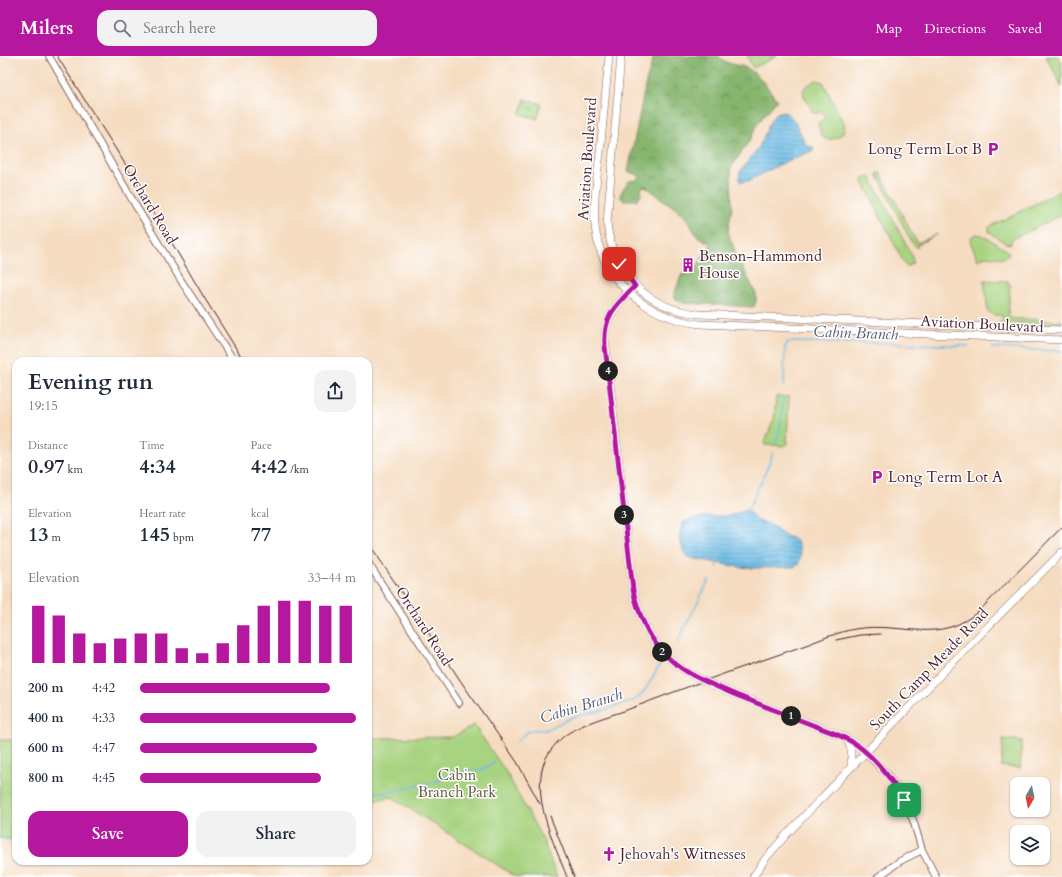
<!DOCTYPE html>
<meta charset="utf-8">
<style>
body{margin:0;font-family:Cardo,serif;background:#f2f2f3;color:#1f2937;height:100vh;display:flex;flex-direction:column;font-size:15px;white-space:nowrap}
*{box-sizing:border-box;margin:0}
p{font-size:13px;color:#747a83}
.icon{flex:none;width:22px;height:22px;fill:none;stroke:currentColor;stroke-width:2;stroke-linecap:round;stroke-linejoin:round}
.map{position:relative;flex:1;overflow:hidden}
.sheet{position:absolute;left:12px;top:301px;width:360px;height:508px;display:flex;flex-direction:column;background:#fff;border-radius:12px;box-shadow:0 1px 3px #0004}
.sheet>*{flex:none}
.needle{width:26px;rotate:189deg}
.fabs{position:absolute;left:1010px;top:721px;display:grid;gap:8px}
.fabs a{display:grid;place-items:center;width:40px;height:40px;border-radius:8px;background:#fff;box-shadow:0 1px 3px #0004;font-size:20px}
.pin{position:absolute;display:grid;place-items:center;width:34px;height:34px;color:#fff;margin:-17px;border-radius:8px;box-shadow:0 2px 6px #0006}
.km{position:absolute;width:20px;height:20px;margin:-10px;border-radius:50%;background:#222;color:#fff;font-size:11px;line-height:20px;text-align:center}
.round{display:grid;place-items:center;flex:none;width:42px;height:42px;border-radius:12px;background:#f2f2f3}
.headline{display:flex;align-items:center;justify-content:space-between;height:68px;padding:0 16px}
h1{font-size:22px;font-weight:600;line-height:30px}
.figures{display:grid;grid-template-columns:repeat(3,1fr);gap:6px;height:68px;padding:4px 16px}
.figures div{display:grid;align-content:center}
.figures b{font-size:20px;font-weight:600}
.figures small{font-size:11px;font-weight:400}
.figures p{font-size:11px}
.chart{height:112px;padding:8px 16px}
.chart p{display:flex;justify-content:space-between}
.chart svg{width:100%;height:72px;margin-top:4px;stroke:#b5179e;stroke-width:6}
.button{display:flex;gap:8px;margin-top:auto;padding:8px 16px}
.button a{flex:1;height:46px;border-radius:12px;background:#b5179e;color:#fff;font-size:16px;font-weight:600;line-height:46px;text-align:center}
.button a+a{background:#f2f2f3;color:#1f2937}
ul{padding:0 16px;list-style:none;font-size:13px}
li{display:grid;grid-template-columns:64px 48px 1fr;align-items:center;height:30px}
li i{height:10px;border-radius:5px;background:#b5179e}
header{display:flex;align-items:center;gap:24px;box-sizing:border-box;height:56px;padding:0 20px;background:#b5179e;color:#fff}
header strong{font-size:19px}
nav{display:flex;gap:22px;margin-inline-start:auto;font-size:14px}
.search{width:280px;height:36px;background:#f2f2f3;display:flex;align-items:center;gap:10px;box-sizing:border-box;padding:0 14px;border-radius:12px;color:#747a83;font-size:15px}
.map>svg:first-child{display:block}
</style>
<header>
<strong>Milers</strong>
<div class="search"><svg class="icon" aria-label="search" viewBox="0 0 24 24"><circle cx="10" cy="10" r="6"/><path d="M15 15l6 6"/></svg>Search here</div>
<nav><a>Map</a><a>Directions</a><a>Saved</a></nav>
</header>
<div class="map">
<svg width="1062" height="821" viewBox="0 0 1062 821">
<defs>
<pattern id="forest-crowns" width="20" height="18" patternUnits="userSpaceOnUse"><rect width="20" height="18" fill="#86b56e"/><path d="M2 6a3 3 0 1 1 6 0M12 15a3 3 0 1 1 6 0" fill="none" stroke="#70935b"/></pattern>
<pattern id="cemetery-stones" width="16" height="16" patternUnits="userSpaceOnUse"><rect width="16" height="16" fill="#a8d380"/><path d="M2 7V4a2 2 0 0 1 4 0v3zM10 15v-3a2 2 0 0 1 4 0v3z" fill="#92b56f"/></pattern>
<pattern id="water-rules" width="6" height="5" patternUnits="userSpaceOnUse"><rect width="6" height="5" fill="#69bae4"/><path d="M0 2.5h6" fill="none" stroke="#5897b9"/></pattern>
</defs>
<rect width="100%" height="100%" fill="#fff"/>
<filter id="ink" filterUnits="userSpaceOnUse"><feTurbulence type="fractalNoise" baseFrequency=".025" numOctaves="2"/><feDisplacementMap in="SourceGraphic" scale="8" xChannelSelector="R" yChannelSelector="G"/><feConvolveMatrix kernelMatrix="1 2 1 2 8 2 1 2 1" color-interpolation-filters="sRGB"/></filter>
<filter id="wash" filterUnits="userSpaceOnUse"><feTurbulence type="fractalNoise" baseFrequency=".012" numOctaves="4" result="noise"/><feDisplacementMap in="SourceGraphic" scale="16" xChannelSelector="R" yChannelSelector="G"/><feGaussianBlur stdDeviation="0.9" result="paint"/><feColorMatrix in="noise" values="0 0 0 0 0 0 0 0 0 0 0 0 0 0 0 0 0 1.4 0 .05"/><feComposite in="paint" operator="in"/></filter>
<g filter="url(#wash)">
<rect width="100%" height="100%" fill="#f5dbbf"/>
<path fill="#a8d380" stroke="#797956" d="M747,0H777L753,12Z
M1046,0H1059L1062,7V31Z
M816,24L823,26L845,70C844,80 834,85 825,83L821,79L818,67L826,62L822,55L815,58L814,56L813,57L804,40L803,35L805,31Z
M880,116L917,187L938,178L917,189L918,192L916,191L912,187L877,118Z
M870,120L912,200L913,206L912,208L907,210L905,209L863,126V123Z
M1062,134V159L1011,184V188L1005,187L989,176V171Z
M977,178L982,179L1008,195L1009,199L1004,202L986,200L978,204L970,185L972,180Z
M984,224L1009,225L1007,228H1010L1008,262L1062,265V269L998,266L1004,264L1002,262V259H994L988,256Z
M777,340L789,341L787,388L785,390L765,389L764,388L774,363L776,341Z
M474,669L506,716L543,784L557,821H516L392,741L368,745V682L453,681Z
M1003,683L1022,685L1020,712L1001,710Z
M0,684H16V784L0,782Z"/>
<path fill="url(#forest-crowns)" stroke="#686a4c" d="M654,0H719C725,9 737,8 747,12C760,19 768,33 777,44L758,67L751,82L731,112L732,151L728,176L736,198L756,238V246L754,251L684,247L673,241L682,218L692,220L699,207L711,188L697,180L684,159L645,130L641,132V139L637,144H623L620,140L623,133L629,125L637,124L639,121V119L628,116L646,26Z"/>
<path fill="url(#cemetery-stones)" stroke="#797956" d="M525,43L542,48L537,63C532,60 526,60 520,58Z"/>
<path fill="url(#water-rules)" stroke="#5a6c88" d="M779,56C793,54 800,77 805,87L807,90L813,91L814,93L812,95L785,106L748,125L741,126L739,123L740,116L759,91L772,62Z
M746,454C752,456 752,461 757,464C762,467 768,467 772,470C776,472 778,476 782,478C792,483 799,482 800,496C801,501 800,504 798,509L793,511L754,512L739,511L696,503L688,501L684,497L680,483V476L684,466L694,462L707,460H726L736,458Z"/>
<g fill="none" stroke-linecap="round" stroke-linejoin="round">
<path stroke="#69bae4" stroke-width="1.5" d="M992,292L1062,295
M784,331L785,292L787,287L791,286L891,287L968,290
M776,387L781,367L783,341
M747,456C756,436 766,417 773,397
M716,511L718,506
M677,587L709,524
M517,685L527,676L533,674H545L573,661L604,654L633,645L640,640L645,634L660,609
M368,736L385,737L435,726L457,716L481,714L495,706
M0,782L16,785"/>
</g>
</g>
<g filter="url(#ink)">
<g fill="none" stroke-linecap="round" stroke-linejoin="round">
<defs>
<path id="minor" d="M49,0L137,152L182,226L234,305
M368,507L459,647
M865,696L887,718L905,744L914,767L922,794L936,821
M878,821L900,805L922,794"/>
<path id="major" d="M609,0C606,32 603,65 600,97C597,121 593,146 595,170C601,225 647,262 700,268L1062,284
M621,0L607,167C612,218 648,253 699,258L1062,274
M630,234C617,249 604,262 605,283L633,534C638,556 646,577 661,594C681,618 711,628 739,640C774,654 809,667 844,681L857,689L865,696
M847,683L851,693V710
M753,821L766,802L786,779L944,615L1062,496"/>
</defs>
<use href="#minor" stroke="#86615f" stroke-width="8"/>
<use href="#major" stroke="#86615f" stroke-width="8"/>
<use href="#minor" stroke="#fff" stroke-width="6"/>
<use href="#major" stroke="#fff" stroke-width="7"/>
<path stroke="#4a1f2b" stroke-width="1" d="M57,0L127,111L205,243L244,305
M368,486L464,630L517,706L540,748
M836,584L860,579L881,578
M550,760L574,821
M567,821C554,787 529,738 546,702C552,691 560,682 570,676C587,666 606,661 624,655C658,642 692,629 726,617C753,608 779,598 806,589C822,583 838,576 855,573C903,565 939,591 981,553L1062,471"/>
</g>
</g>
<g fill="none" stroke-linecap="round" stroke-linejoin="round" filter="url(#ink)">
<defs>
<path id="route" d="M619,208L635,230C615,250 603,260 605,290L633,534C638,556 646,577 661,594C680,617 709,627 736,639C761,649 785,658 810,668C825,674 843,679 857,689C876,703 892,724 904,744"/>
</defs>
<use href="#route" stroke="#fff" stroke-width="8"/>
<use href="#route" stroke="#b5179e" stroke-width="5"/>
</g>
<defs>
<symbol id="parking-bare" viewBox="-9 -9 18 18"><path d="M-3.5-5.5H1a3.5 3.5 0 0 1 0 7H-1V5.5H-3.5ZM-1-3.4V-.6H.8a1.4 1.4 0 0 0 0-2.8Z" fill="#b5179e" stroke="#fff" stroke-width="2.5" paint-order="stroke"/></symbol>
<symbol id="building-bare" viewBox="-9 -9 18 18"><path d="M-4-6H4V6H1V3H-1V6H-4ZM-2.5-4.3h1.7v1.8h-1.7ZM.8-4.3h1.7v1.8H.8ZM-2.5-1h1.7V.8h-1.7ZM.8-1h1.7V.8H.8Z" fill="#b5179e" stroke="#fff" stroke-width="2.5" paint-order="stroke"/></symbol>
<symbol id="church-bare" viewBox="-9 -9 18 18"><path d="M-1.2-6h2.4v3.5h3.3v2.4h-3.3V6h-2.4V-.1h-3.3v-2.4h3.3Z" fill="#b5179e" stroke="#fff" stroke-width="2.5" paint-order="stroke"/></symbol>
</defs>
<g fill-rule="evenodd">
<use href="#parking-bare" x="983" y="83" width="20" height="20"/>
<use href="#building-bare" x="678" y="199" width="20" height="20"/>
<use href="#parking-bare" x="867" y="411" width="20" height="20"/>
<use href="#church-bare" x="599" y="788" width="20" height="20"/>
</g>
<g text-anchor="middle" stroke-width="3" stroke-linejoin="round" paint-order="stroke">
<g font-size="15" fill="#4a1f2b" stroke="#fff" text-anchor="start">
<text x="982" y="98" text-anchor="end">Long Term Lot B</text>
<text x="699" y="205">Benson-Hammond<tspan x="699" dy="17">House</tspan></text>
<text x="888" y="426">Long Term Lot A</text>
<text x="620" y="803">Jehovah's Witnesses</text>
</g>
<g font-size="15" fill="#4a1f2b" stroke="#fff">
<text transform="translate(587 103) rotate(-86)" y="5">Aviation Boulevard</text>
<text transform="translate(150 148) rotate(59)" y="5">Orchard Road</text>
<text transform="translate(982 268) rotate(3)" y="5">Aviation Boulevard</text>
<text transform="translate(424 570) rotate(57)" y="5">Orchard Road</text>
<text transform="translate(929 613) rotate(-46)" y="5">South Camp Meade Road</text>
</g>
<g font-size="15" fill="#654" stroke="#fff">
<text x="457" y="724">Cabin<tspan x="457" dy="17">Branch Park</tspan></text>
</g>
<g font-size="16" font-style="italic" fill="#565d75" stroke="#fff">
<text transform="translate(856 276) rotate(2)" y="6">Cabin Branch</text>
<text transform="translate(581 649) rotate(-17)" y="6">Cabin Branch</text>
</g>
</g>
</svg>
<div class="fabs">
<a><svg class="needle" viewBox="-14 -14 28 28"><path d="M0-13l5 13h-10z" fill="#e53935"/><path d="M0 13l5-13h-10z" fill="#747a83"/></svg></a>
<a><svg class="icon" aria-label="layers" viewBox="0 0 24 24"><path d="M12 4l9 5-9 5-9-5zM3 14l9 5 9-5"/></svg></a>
</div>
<div class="pin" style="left:904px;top:744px;background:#1e9e55"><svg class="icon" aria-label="arrive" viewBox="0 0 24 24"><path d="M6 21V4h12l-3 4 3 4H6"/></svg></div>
<div class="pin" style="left:619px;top:208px;background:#d93025"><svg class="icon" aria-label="check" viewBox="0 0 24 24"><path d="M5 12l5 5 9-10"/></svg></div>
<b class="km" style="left:791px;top:660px">1</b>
<b class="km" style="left:662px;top:596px">2</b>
<b class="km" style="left:624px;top:459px">3</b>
<b class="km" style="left:608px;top:315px">4</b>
<section class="sheet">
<div class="headline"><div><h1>Evening run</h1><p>19:15</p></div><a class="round"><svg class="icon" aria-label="share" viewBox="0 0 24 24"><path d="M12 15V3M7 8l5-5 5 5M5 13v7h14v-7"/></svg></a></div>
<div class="figures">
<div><p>Distance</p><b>0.97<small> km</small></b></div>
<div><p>Time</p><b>4:34</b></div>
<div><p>Pace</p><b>4:42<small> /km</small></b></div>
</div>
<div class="figures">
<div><p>Elevation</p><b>13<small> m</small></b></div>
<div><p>Heart rate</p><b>145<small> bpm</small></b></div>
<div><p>kcal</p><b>77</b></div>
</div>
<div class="chart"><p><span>Elevation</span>33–44 m</p>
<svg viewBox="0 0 160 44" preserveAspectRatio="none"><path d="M5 44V9M15 44V15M25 44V26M35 44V32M45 44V29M55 44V26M65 44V26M75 44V35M85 44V38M95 44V32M105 44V21M115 44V9M125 44V6M135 44V6M145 44V9M155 44V9"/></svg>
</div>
<ul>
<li><b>200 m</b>4:42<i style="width:88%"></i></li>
<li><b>400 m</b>4:33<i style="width:100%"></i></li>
<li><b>600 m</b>4:47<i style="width:82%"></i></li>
<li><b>800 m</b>4:45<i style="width:84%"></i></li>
</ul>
<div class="button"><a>Save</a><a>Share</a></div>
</section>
</div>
